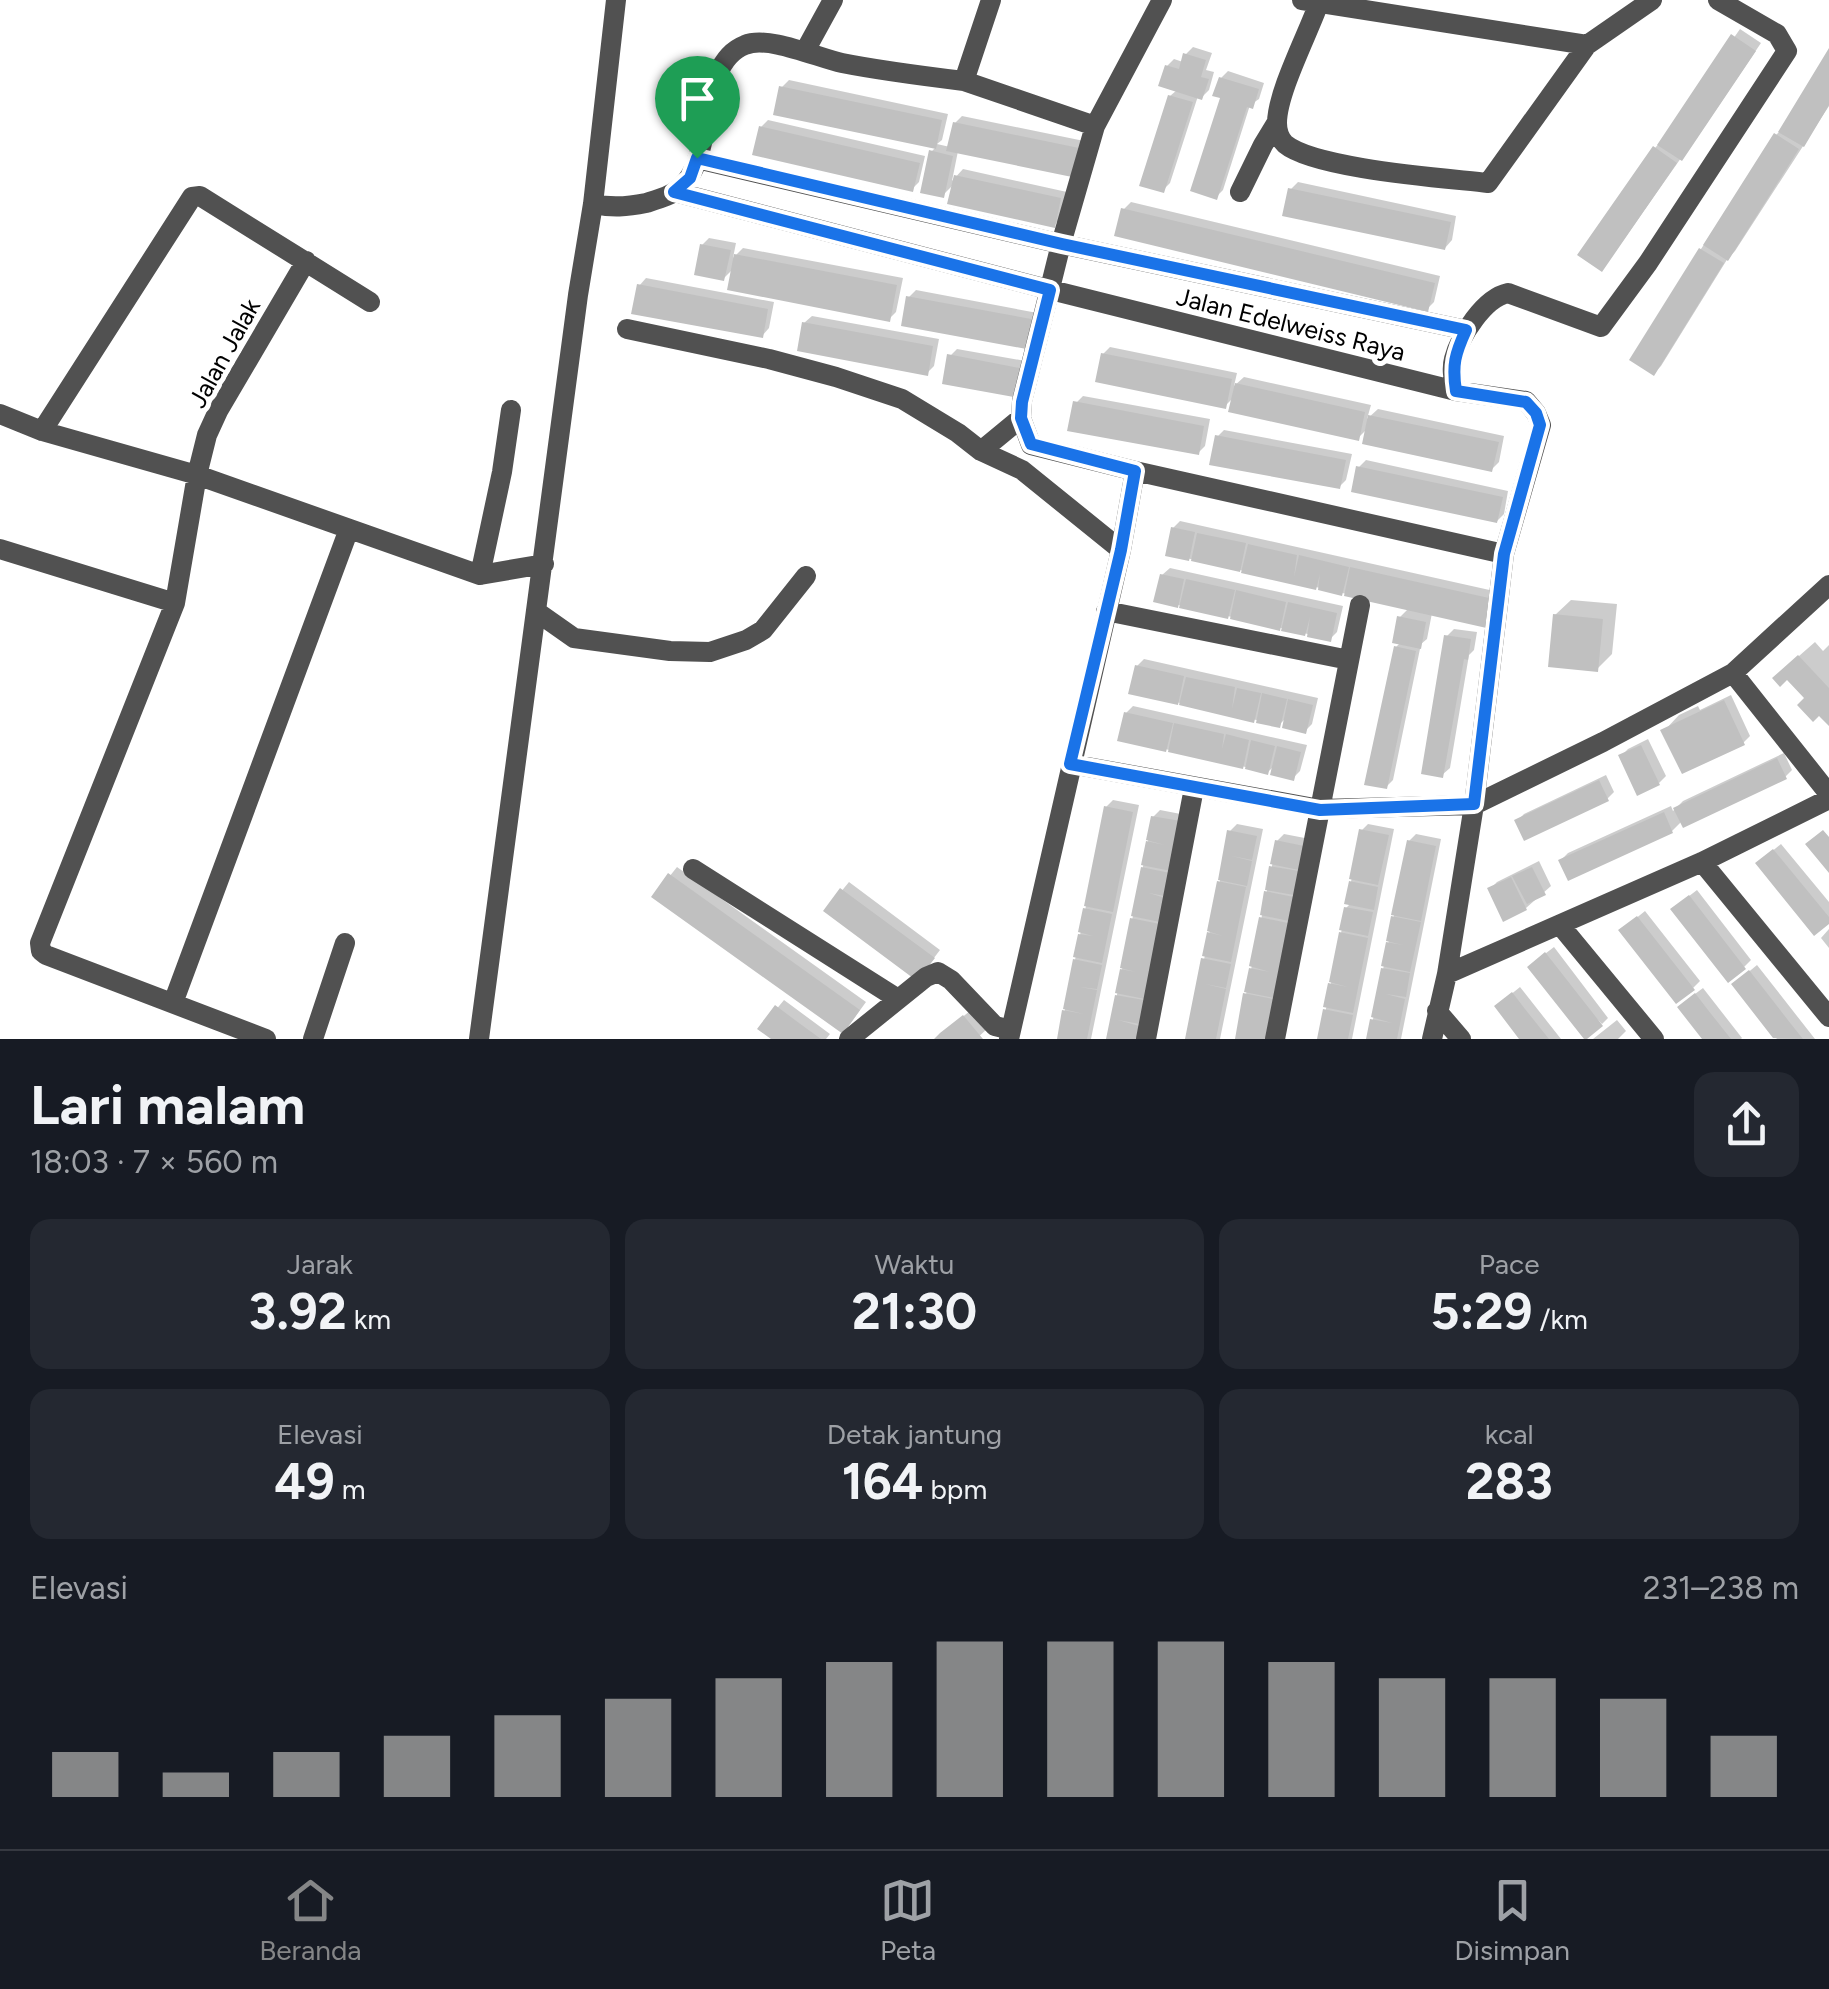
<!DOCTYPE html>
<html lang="id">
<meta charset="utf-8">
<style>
body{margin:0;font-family:Figtree,sans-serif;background:#242831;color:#f1f3f6;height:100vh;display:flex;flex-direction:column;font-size:38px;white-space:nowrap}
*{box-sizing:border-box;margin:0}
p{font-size:32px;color:#9ea1a6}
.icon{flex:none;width:55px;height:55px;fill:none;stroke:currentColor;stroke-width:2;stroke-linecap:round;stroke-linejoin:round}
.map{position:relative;height:1039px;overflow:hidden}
.sheet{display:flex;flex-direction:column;background:#171b24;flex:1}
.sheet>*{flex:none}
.pin{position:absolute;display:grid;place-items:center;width:85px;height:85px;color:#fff;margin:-102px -42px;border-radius:50% 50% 50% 0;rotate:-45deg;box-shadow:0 0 10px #0007}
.pin .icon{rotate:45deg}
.round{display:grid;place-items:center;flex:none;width:105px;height:105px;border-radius:20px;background:#242831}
.headline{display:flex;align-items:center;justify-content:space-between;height:170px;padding:0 30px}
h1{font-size:55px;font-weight:700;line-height:75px}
.stats{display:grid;grid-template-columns:repeat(3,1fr);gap:15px;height:170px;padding:10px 30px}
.stats div{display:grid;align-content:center;border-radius:20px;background:#242831;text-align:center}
.stats b{font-size:50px;font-weight:700}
.stats small{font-size:28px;font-weight:400}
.stats p{font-size:28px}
.chart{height:280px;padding:20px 30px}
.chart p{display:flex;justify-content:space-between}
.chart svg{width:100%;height:180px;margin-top:10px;stroke:#858687;stroke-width:6}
.tab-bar{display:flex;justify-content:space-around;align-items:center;height:140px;border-top:2px solid #363941;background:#171b24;font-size:28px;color:#9ea1a6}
.tab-bar a{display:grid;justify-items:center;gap:5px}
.tab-bar .on{color:#858687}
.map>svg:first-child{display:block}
</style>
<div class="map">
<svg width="1829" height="1039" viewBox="0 0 1829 1039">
<rect width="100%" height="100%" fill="#fff"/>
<path fill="#0003" d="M1740,29L1761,43L1688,151L1681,158L1608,262L1655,148L1663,139Z
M1193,47L1212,53L1206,70L1214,72L1209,90L1202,97L1198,96L1170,183L1163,190L1170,96L1177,90L1167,66L1174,59L1183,62L1186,54Z
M1829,52V106L1735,251L1728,258L1661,366L1654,373L1701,249L1776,135L1783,128Z
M1228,71L1264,83L1259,99L1250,105L1223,190L1216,197L1223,96L1221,78Z
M789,80L948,114L942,140L937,144L950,147L955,123L962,116L1089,142L1083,168L958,151L952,181L963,169L1067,192L1061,218L1054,225L954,184L943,195L931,152L936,147L782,87Z
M768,120L925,156L919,182L912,189L761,127Z
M1298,182L1456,216L1452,240L1445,248L1291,189Z
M1131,202L1440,276L1434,302L1427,309L1124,209Z
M709,238L736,243L733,258L743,248L903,278L896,312L889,319L734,268L724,278L702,245Z
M646,278L774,302L769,328L762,336L639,286Z
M916,290L1043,314L1031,347L909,297Z
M812,316L939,339L934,366L927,373L804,323Z
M1110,347L1237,373L1234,386L1244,377L1371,405L1367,419L1378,409L1504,436L1499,462L1492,469L1368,428L1358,438L1234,397L1225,406L1103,354Z
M957,349L1031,362L1026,388L950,356Z
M1083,396L1210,419L1205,446L1198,453L1076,403Z
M1224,430L1352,454L1346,480L1339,487L1217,437Z
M1366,460L1508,491L1504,514L1497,521L1359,467Z
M1180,521L1503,593L1497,619L1432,613L1427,639L1421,644L1393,780L1386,787L1396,647L1401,642L1400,617L1409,608L1168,554L1173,528Z
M1170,568L1343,606L1337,632L1330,639L1156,600L1162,575Z
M1571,600L1617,604L1612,654L1597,669L1555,615Z
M1454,629L1477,632L1474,650L1469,655L1450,768L1442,775L1447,636Z
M1815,642L1823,651L1829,645V722L1807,698L1791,663Z
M1144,659L1318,698L1312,724L1305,731L1287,717L1279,725L1131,692L1137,666Z
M1731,695L1750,736L1743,743L1664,731L1679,715L1698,706L1700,710Z
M1133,706L1307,745L1300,771L1293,778L1276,764L1268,772L1120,739L1126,713Z
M1648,739L1666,776L1659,783L1621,756L1628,749Z
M1784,753L1792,770L1785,777L1682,821L1672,831L1569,877L1561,860L1568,853L1671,806L1673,811L1683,801Z
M1606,775L1614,792L1607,799L1517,821L1524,814Z
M1113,800L1139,805L1091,1039H1059L1106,807Z
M1160,810L1186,815L1141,1039H1108L1153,817Z
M1237,824L1263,829L1220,1039H1188L1230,831Z
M1368,824L1394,829L1352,1039H1320L1346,908L1351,903L1347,902L1361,831Z
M1284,834L1310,839L1270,1039H1237L1277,841Z
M1416,834L1441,839L1401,1039H1369L1409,841Z
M1781,844L1829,902V920L1765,857Z
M1539,861L1551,886L1526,908L1490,889L1497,882Z
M677,867L866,1002L850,1024L654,896Z
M849,882L940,950L924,971L826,910Z
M1697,890L1751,960L1744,967L1680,903Z
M1645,911L1700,981L1693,988L1629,924Z
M1829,929V948L1821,938Z
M1554,947L1608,1018L1602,1024L1537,960Z
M1757,965L1815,1039H1777L1734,984Z
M1520,987L1561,1039H1522L1504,1000Z
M1703,988L1742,1038L1741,1039H1705L1687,1000Z
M784,1000L830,1034L826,1039H775L761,1028Z
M971,1010L987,1029L976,1039H936Z
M1617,1020L1626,1031L1618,1039H1593Z"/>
<path fill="#c0c0c0" d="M1731,34L1756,51L1682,161L1657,145Z
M1829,48V105L1804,147L1778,132Z
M1183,53L1206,60L1201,77L1209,79L1202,100L1158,86L1165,65L1179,69Z
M1219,77L1259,89L1253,109L1247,107L1217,200L1190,191L1220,98L1212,96Z
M779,86L942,120L936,149L773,115Z
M1168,95L1193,102L1164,193L1139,186Z
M953,122L1084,149L1077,178L946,151Z
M759,126L920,163L913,192L752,155Z
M1774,133L1799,149L1728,261L1703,245Z
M1653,146L1677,163L1602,272L1577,255Z
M929,150L953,156L944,198L920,193Z
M954,175L1061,198L1055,228L947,204Z
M1288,188L1451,222L1445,250L1282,216Z
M1121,208L1435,283L1428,312L1114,236Z
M700,244L731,250L724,281L694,275Z
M1699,248L1724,263L1654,376L1629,360Z
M734,254L897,285L890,322L727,290Z
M637,284L768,309L763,338L631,314Z
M906,296L1037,320L1032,350L901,326Z
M802,322L933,346L928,376L797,351Z
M1101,353L1232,379L1226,409L1095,382Z
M947,354L1025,369L1019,398L942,384Z
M1235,383L1365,412L1359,441L1228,412Z
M1073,401L1204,426L1199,455L1067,431Z
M1368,415L1499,442L1492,472L1362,444Z
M1215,435L1346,460L1340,489L1209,465Z
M1356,466L1503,497L1497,523L1351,492Z
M1171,527L1195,532L1189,561L1165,556Z
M1197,533L1246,543L1240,572L1191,561Z
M1248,544L1297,555L1294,577L1299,555L1349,567L1342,596L1318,590L1320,574L1316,590L1241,573Z
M1350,567L1498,600L1491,629L1344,596Z
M1160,574L1184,579L1178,608L1153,602Z
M1186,579L1235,590L1228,619L1179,608Z
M1236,590L1286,602L1280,631L1230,619Z
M1288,602L1337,613L1331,642L1307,637L1310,617L1305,636L1281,631Z
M1553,614L1603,619L1598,672L1548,667Z
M1397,616L1426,622L1421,649L1392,643Z
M1444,635L1471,639L1468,660L1464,659L1443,778L1421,774Z
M1394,646L1416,651L1387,789L1364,785Z
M1798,655L1829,688V726L1819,716L1813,722L1797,705L1804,698L1787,680L1780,687L1772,678Z
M1135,665L1184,676L1178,705L1128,694Z
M1186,677L1235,687L1232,709L1237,688L1261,693L1254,723L1179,705Z
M1262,693L1287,699L1280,728L1256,723Z
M1288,699L1313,705L1306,734L1282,728Z
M1724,700L1745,745L1682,774L1660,730Z
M1124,712L1173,723L1166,752L1117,741Z
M1174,723L1224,734L1222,749L1226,734L1249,740L1243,769L1168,752Z
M1251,740L1275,746L1268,775L1245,769Z
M1641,745L1660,785L1637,796L1618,755Z
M1277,746L1301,752L1294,781L1270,775Z
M1777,758L1787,779L1683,828L1673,808Z
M1599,780L1609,801L1524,841L1514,820Z
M1104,806L1133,812L1113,912L1084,906Z
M1664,812L1673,833L1568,881L1558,860Z
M1151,816L1181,821L1171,871L1141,865L1146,841L1165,845L1146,840Z
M1359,829L1389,835L1378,885L1349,879Z
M1227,830L1257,836L1252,860L1232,856L1252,861L1247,886L1218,880Z
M1823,830L1829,837V873L1805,844Z
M1275,840L1304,846L1299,870L1270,864Z
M1407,840L1436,846L1421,921L1391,915Z
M1773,849L1829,917V924L1814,936L1755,863Z
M1269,866L1299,871L1294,895L1265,890Z
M1141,867L1170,873L1165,896L1149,893L1165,898L1160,922L1131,916Z
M1532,867L1546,895L1527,904L1512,876Z
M668,873L860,1010L843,1034L651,897Z
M1511,877L1527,910L1503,922L1487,888Z
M1217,881L1246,887L1231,962L1202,956L1207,932L1223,936L1207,931Z
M1349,881L1378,887L1374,910L1344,904Z
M840,888L935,958L917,981L823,911Z
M1264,891L1294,897L1289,921L1260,915Z
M1689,895L1746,969L1728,983L1670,909Z
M1344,907L1373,912L1368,936L1339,930Z
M1083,908L1112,914L1102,963L1073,957L1078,934L1093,936L1078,932Z
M1391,916L1421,922L1410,972L1381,966L1386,942L1403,945L1386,941Z
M1637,916L1695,990L1676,1004L1618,930Z
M1259,917L1288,923L1274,998L1244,992L1249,968L1270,972L1249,966Z
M1130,918L1160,924L1145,999L1115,993L1120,969L1136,972L1120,968Z
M1339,932L1368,938L1353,1013L1323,1007L1328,983L1348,987L1329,982Z
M1545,952L1603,1026L1587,1039H1584L1527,967Z
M1201,958L1231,964L1226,988L1205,984L1226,989L1216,1039H1185Z
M1073,959L1102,965L1097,989L1080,987L1097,990L1087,1039H1057L1062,1010L1084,1014L1063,1009Z
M1381,968L1410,973L1406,997L1386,994L1405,999L1397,1039H1366L1370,1019L1392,1023L1371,1017Z
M1749,970L1791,1024L1803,1039L1773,1038L1731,984Z
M1512,992L1525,1009L1549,1039H1519L1494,1006Z
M1243,993L1273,999L1265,1039H1235Z
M1695,993L1708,1010L1731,1039H1702L1677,1007Z
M1115,995L1144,1000L1140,1024L1118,1020L1139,1026L1137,1039H1106Z
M775,1005L799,1023L821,1039H771L757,1029Z
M1323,1009L1353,1015L1348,1039H1317Z
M963,1015L983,1039H934L940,1033Z"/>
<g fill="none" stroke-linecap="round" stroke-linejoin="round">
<path stroke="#515151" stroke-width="20" d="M991,0L964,81L1095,126L1061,244L1022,401L1021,418L1031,445L1135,471L1504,554
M1302,0L1587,45L1652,0
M1320,0C1309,32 1277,92 1277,123C1277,131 1279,138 1285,144C1315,169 1445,178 1488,183L1587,45
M805,51L833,0
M1095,126L1162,0
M697,159L1061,244L1466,330
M675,192L1051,290L1456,391L1526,401L1536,413L1541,425L1504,554L1474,805L1447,974L1432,1039
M1240,192L1263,145L1277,122
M593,204C612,208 627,207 646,203C659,199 671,196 681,187C717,155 696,64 745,45C768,35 818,58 842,63C882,71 923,76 964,81
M627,329L769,359L836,377L902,399L958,433L981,451L1022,470L1121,550
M1456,391C1454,381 1451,370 1454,359C1460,336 1484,298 1508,293L1601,327L1648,263L1787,51L1777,34L1718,0
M0,414L42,431L197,475L480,575L544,564
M42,431L192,197L200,196L370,302
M981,451L1021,418
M0,549L175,603
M480,575L502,472L511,410
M1106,611L1349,660
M537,612L574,638L670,651L710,652L746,640L763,630L806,576
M1733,673L1829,794
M1071,764L1320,809L1474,805L1603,742L1733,673L1829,585
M1702,862L1829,1017
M693,869L898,999
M1560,925L1654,1039
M1447,974L1702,862L1829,799
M173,1003L349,529
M1437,1011L1461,1039
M266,1039L46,955L41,951L40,943L175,603L197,475L207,435L218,411L306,261
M313,1039L345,943
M479,1039L578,295L593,204L616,0
M849,1039L926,977L938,972L951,980L995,1026L1011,1030
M1009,1039L1121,550L1135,471
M1146,1039L1194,788
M1275,1039L1360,605"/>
</g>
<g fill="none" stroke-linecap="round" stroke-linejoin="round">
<defs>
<path id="route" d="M697,158L1062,244L1466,330C1455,354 1452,365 1456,391L1526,402L1536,413L1540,425L1504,554L1474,804L1320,810L1070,764L1121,550L1135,471L1031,444L1021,418L1022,402L1050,290L674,192L690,178Z"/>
</defs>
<use href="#route" stroke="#fff" stroke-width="20"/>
<use href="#route" stroke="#1a73e8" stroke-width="12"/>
</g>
<g text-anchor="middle" stroke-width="10" stroke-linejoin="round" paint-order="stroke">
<g font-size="25" fill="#000" stroke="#fff">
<text transform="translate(1291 324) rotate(14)" y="9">Jalan Edelweiss Raya</text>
<text transform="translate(224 353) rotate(-61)" y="9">Jalan Jalak</text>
</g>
</g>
</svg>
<div class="pin" style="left:697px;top:158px;background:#1e9e55"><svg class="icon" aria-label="arrive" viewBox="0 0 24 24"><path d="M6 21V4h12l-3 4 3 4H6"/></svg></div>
</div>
<section class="sheet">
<div class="headline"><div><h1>Lari malam</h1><p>18:03 · 7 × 560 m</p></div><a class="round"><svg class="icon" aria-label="share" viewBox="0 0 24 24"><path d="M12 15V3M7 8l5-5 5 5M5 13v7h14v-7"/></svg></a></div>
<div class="stats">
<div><p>Jarak</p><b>3.92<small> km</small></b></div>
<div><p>Waktu</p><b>21:30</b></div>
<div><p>Pace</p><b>5:29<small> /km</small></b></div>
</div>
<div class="stats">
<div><p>Elevasi</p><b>49<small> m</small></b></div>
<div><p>Detak jantung</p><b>164<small> bpm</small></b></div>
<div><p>kcal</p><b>283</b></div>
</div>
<div class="chart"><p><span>Elevasi</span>231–238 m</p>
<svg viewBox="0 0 160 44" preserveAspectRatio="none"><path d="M5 44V33M15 44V38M25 44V33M35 44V29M45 44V24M55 44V20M65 44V15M75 44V11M85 44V6M95 44V6M105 44V6M115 44V11M125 44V15M135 44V15M145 44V20M155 44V29"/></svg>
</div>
</section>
<nav class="tab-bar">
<a class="on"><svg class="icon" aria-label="home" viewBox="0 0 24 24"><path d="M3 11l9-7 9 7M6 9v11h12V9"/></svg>Beranda</a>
<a><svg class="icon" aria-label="map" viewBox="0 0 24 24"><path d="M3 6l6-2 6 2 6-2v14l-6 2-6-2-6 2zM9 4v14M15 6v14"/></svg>Peta</a>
<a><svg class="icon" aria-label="saved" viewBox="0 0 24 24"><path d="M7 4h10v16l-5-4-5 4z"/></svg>Disimpan</a>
</nav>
